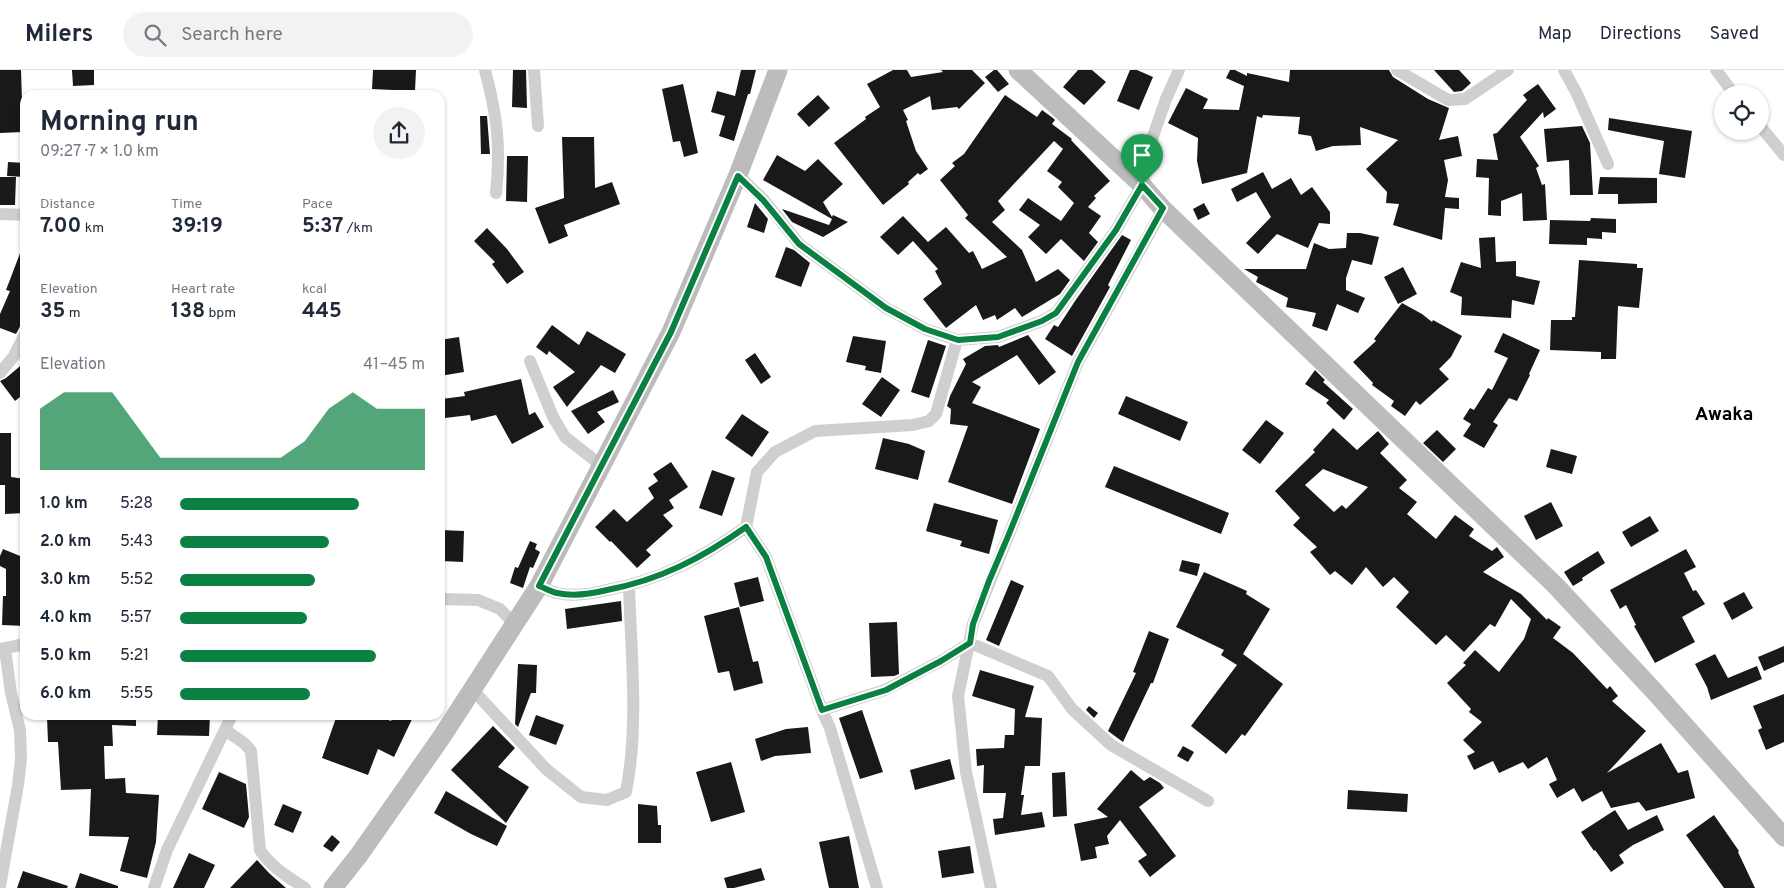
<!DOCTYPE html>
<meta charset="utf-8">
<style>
body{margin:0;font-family:Overpass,sans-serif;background:#f2f2f3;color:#1f2937;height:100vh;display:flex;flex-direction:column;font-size:19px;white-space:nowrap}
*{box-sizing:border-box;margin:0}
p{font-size:16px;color:#747a83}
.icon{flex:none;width:28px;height:28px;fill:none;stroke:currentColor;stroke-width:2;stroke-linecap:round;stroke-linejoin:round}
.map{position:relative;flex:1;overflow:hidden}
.panel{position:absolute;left:20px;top:20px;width:425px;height:630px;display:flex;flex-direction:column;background:#fff;border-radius:15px;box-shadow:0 1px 4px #0004}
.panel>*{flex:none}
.controls{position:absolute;left:1714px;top:15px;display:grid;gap:10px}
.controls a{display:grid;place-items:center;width:55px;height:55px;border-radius:50%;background:#fff;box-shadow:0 1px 4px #0004;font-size:25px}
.pin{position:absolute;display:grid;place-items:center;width:42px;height:42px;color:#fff;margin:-51px -21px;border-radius:50% 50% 50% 0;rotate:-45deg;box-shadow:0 0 5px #0007}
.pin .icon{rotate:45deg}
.round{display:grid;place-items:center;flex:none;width:52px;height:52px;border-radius:26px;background:#f2f2f3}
.overview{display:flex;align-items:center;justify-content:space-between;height:85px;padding:0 20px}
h1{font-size:28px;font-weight:700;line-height:38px}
.figures{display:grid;grid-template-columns:repeat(3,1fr);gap:8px;height:85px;padding:5px 20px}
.figures div{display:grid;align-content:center}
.figures b{font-size:21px;font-weight:700}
.figures small{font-size:14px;font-weight:400}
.figures p{font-size:14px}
.chart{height:140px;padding:10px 20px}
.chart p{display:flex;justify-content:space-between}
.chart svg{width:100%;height:90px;margin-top:5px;fill:#0b8043;opacity:.7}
ul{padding:0 20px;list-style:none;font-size:16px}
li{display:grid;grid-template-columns:80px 60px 1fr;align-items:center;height:38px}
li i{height:12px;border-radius:6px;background:#0b8043}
header{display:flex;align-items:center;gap:30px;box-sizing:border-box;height:70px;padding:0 25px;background:#fff;border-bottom:1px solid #e0e1e3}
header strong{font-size:24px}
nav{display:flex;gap:28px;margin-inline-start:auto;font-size:18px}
.search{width:350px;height:45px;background:#f2f2f3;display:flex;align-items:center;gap:12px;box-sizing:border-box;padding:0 18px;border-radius:28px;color:#747a83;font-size:19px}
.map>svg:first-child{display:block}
</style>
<header>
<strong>Milers</strong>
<div class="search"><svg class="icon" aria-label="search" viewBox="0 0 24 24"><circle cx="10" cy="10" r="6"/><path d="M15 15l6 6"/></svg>Search here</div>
<nav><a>Map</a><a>Directions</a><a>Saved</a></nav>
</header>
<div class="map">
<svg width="1784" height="818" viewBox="0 0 1784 818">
<rect width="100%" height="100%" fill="#fff"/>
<path fill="#191919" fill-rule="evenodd" d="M0,0H21L23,62L0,63Z
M72,0H94V15L73,16Z
M373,0H416L415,21L372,19Z
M513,0H526L527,38L512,37Z
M741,0H756L750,24H748L734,71L719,66L725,46L711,42L717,21L735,26Z
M893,0H907L911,7L943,2L941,0H972L985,13L959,39L957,37L932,40L930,26L903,40L908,50L906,51L916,81L928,99L920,105L918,103L908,112L909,114L883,135L834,73L866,49L865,47L880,37L867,14Z
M994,0H997L1009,14L998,22L985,7Z
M1078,0H1092L1106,12L1084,35L1063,17Z
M1130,0H1137L1153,7L1139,40L1117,31Z
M1230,0H1235L1247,6V3L1289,12L1290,0H1389L1393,7L1428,29L1449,38L1439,70L1458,66L1462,86L1444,90L1448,110L1445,127L1459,128V139L1445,138L1442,170L1393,155L1399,134L1386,133L1387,122L1366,99L1398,70L1360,57L1361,75L1333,76L1316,81L1311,66L1298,64L1300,47L1263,45L1262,48L1257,46L1247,103L1202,114L1197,91L1198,68L1168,53L1186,18L1208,29L1203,39L1239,40L1244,16L1226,8Z
M1434,0H1459L1471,13L1462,21L1454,22Z
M683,14L698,83L684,87L680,71L673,72L662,19Z
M1538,14L1556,39L1544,48L1543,42L1520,67L1539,96L1536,98L1542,115L1545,114L1547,150L1523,151L1522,123L1501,131V146L1488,145L1489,108L1476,107L1477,89L1498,90L1493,64L1497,63L1527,30L1523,25Z
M818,25L830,38L809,57L797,44Z
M1005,25L1037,47L1042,40L1053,48L1055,50L1052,54L1072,69L1071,70L1110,111L1094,126L1096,128L1088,137L1101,146L1089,163L1098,172L1084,191L1061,169L1046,184L1028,167L1040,155L1019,140L1028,128L1061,151L1074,133L1058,117L1062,112L1047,101L1063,79L1054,71L998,131L1005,140L992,152L1022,180L1036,212L1058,199L1070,210L1060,224L1022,247L1015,238L997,250L995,245L983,250L976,235L946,258L923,229L942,214L935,201L938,199L913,171L898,185L880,167L903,146L928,172L946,157L969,183L973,181L982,199L1007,187L965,148L968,145L940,110L955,96L952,93L964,84Z
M480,46H487L490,84H481Z
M1609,48L1692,61L1685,108L1659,104L1664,71L1608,60Z
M1582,56L1590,73L1593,125H1570L1569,90L1547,92L1544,59Z
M562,67H594L595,118L612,112L620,134L564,155L568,166L549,174L535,138L564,128Z
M777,85L805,101L818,89L843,114L823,132L832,147L833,145L848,152L823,167L792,152L782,139L829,155L832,149L763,110Z
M507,86H528L527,132L506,131Z
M8,92L25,93V107L7,106Z
M1263,102L1272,119L1291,108L1301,125L1312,117L1330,142V154L1319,153L1308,178L1277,164L1258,184L1246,173L1271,147L1256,122L1237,132L1231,119Z
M0,107H16L15,135H0Z
M1600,107L1657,108V133L1618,134V124H1598Z
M755,133L768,149L764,163L747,157Z
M1204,133L1210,144L1198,150L1193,139Z
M1591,148L1616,149V163L1602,162V169L1587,168V175L1549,174L1550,150L1590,151Z
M487,158L507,179L524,202L507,214L492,194L495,192L474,171Z
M1347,163H1360L1379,167L1372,195L1352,190L1346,208V220L1365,228L1358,243L1337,234L1327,261L1312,256L1316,243L1286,237L1288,228L1256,212L1258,207L1244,199H1306L1314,173L1329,179L1346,178Z
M1122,165L1131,170L1108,215L1110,217L1072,286L1045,269L1054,255L1058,257L1075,231Z
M1495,167L1496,192L1516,191V206L1540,211L1534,235L1512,230L1511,248L1461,245L1462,227L1450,222L1461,192L1481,198L1479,168Z
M24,173L25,247L16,264L0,258V244L10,221L6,220Z
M786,177L794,180L810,193L801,217L775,207Z
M1579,190L1637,194V198H1643L1639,238L1618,236L1616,289H1601V282L1550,280L1551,250H1572V247H1575Z
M1403,197L1417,224L1398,234L1384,207Z
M1402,233L1422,244L1432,252L1433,250L1462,266L1451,287L1439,299L1449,309L1420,335L1416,331L1405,346L1391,336L1394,331L1372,315L1373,313L1353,292L1376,271L1374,269Z
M552,255L579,275L587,261L626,284L615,303L601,295L567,337L553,317L575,302L549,281L547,285L536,277Z
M1503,263L1540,280L1529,304L1530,305L1517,331L1509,328L1493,352L1498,355L1484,378L1463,366L1471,354L1463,349L1470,338L1474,340L1488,318L1492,320L1508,288L1494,282Z
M1028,265L1056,302L1039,315L1017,285L972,312L981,317L972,333L1040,359L1012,434L948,412L968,356L950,354L951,339L947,336L950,326L966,294L963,289L985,276L998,275L999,277Z
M853,266L886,271L881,303L865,300L866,296L846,292Z
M459,267L464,302L440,306V270Z
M928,270L946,276L929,328L911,322Z
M755,283L771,307L761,314L745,290Z
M25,292V323L15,331L0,311L6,308Z
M1315,300L1325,310L1323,312L1353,339L1344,350L1326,333L1329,330L1305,314Z
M882,307L900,320L881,347L862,334Z
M521,309L529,345L535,342L544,357L512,374L496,345L471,351L470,345L445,348L442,329L465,326L464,322Z
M613,320L619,332L597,342L605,352L588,364L571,341Z
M1126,326L1188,352L1180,371L1118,344Z
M742,344L769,362L752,387L725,368Z
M1266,350L1284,363L1260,394L1242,380Z
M1333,358L1357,380L1378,361L1389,374L1380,383L1407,410L1399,418L1417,432L1407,444L1436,469L1455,445L1474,459L1469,466L1492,481L1497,477L1504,487L1483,502L1521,524L1547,550L1548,548L1561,557L1553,568L1573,583L1607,619L1610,616L1618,626L1612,631L1646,661L1607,703L1661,673L1678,703L1688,700L1695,728L1646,741L1639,732L1611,738L1602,721L1582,732L1574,718L1557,728L1549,714L1557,710L1547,687L1528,699L1523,692L1499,703L1493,691L1474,700L1467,686L1475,682L1463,670L1482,652L1469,642L1471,639L1447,613L1466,595L1463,593L1475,580L1499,602L1524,569L1531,549L1511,529L1495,557L1490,554L1464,582L1446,565L1436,575L1396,537L1409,522L1394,507L1383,517L1366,497L1352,515L1335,501L1330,505L1310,482L1317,477L1293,455L1300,448L1275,421L1315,382L1313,380ZM1323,399L1368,417L1346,439L1342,435L1334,442L1305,415Z
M1437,360L1456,379L1443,392L1423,373Z
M0,363H11V407L25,409V443L5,444V415H0Z
M883,368L909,374L925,381L918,410L875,399Z
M1551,379L1577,386L1572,404L1546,397Z
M671,392L688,417L669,430L674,438L663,445L673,456L646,480L651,485L637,498L611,471L610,472L595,457L614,439L627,452L654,428L648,418L658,411L653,404Z
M1114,396L1229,443L1221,464L1105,417Z
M712,400L735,408L722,446L699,438Z
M1551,432L1563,456L1536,470L1524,446Z
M934,433L998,450L989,484L960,476L962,471L926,461Z
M1650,446L1659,461L1631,477L1622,462Z
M440,460L464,461L463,492L440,491Z
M530,471L537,474L535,479L540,482L533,498L530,497L523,518L510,513L515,497L518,498Z
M3,479L25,488V556L2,555L3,526H6V499L0,496V486Z
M1686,479L1696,497L1684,503L1693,521L1696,520L1705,534L1682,547L1695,572L1655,593L1634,556L1636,555L1626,535L1620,539L1610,520Z
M1598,481L1605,493L1582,508L1583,510L1573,516L1564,502Z
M1182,490L1200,494L1197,506L1179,501Z
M1204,502L1247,521L1246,524L1270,539L1243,584L1283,614L1245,666L1242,664L1226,684L1191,656L1237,595L1221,585L1224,580L1176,557Z
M758,507L764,531L740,537L734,513Z
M1011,510L1024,516L999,576L986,570Z
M1744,522L1753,538L1732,550L1723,533Z
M621,531L622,551L567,559L565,539Z
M739,537L753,592L758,591L763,613L734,621L729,601L718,603L704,546Z
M897,552L899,604L894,606L871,607L869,553Z
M1149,561L1169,569L1153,613H1151L1123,672L1108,661L1136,603L1133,602Z
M1784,576V592L1764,601L1758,587Z
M1715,584L1728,608L1757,596L1762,609L1711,630L1707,617L1695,594Z
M518,594L537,595L536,623H531L518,657L515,654Z
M980,600L1034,616L1025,647L1042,648L1040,696H1025L1021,725H1024L1021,745L1042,742L1045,757L995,765L993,749L1003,748L1006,723H983L984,695L977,696L976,679L1004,678L1005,665H1014L1015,639L972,626Z
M1784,624V672L1766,680L1758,660L1762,658L1753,636Z
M1089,636L1098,643L1094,648L1086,640Z
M862,640L883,702L860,709L839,648Z
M87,645H136V656L112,655L113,676H104L105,709L125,708L126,723L159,725L156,772L147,808L120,801L129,767L89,766L91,719L61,720L58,672H48L47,647Z
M158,645H210L209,666L157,665Z
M337,645H375L391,651L394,645H414L394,687L378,679L368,705L322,688Z
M536,645L564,655L556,675L529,665Z
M493,656L515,678L498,697L529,717L506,753L451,700Z
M808,657L811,683L775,686L761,691L755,669L786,659Z
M1183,676L1194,682L1188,692L1177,686Z
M950,689L955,709L915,720L910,700Z
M731,692L745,742L711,752L696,702Z
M1131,700L1144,711L1150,707L1160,713L1164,718L1139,737L1176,786L1150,807L1138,791L1147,785L1120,750L1107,766L1109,774L1095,777L1097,788L1081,791L1074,754L1108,747L1097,739Z
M219,702L246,714L249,747L244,758L202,739Z
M1065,702L1067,746L1053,747L1052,703Z
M1348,720L1408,724L1407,742L1347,739Z
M446,721L507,756L497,776L471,764L434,743Z
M283,734L302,742L293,763L274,755Z
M638,734L657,736L658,755H661V773H638Z
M1615,740L1628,760L1657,745L1664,760L1633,775L1619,785L1624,793L1611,802L1595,780L1594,781L1581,762Z
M1714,745L1739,781L1738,782L1755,818H1724L1686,765Z
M332,765L340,772L332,782L323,776Z
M849,766L859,818H829L819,772Z
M970,776L974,803L942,808L938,781Z
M189,783L215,795L204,818H173Z
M257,790L269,803L286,818H230Z
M761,798L765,810L734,818H727L724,808Z
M23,801L68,816L67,818H17Z
M80,803L118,816V818H75Z"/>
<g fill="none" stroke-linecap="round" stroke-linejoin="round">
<path stroke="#cfcfcf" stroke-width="12" d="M485,0C497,46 501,75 496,123
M534,0L538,56
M1397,0L1448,30L1465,29L1508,0
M1564,0L1577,24L1608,94
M1716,0L1734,24
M1760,56L1784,85
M738,105L763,129L799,174L886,238L925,259L957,270L998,267L1042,251L1056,243L1116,160L1142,115L1150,75L1166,29L1179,0
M0,144L25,145
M530,291L553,347L565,367L602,396
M0,303L14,286L25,264
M746,457L766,487L822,640L830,658L877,818
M539,516C545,518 551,522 557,523C574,527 591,524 607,520C660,510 702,488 746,457L757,402L775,382L815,361L913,355L929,351L936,344L957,270
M440,529L478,530L500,539L514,554
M0,579L25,574
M472,619L546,699L581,727L607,730L626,722C639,657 631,582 629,516
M822,640L885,620L941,591L970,573L1048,606L1072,639L1111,675L1208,731
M225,660L244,673L251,681L260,780C271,797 288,807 305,818
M0,816L18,715L21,689L20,660L11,623L5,579
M154,818L167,780L232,645
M991,818L966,702L958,626L973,554L1078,292L1163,139"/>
<path stroke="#bcbcbc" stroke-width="19" d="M1018,0L1142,115L1163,139L1555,515L1654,621L1784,767
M333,818L359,785L443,665L539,516L671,262L738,105L778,0"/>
</g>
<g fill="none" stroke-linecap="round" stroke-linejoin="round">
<defs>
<path id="route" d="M738,106L763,130L799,174L886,238L925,259L958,270L998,267L1042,251L1056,243L1116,160L1142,115L1163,138L1078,292L1009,464L989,511L973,554L970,573L941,591L886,620L822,640L766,487L746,457C702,488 660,510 607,520C591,524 574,527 557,523C551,522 545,518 539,516L671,262Z"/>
</defs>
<use href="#route" stroke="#fff" stroke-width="10"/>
<use href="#route" stroke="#0b8043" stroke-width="6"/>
</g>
<g text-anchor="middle" stroke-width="5" stroke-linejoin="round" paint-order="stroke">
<g font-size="19" font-weight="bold" fill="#000" stroke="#fff">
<text x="1724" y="350">Awaka</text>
</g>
</g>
</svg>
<div class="controls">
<a><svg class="icon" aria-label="locate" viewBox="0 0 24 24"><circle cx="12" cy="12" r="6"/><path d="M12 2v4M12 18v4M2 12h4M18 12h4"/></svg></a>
</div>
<div class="pin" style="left:1142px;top:115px;background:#1e9e55"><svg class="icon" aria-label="arrive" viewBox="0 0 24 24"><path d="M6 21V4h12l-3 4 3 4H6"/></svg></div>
<section class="panel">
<div class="overview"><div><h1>Morning run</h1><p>09:27 · 7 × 1.0 km</p></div><a class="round"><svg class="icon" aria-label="share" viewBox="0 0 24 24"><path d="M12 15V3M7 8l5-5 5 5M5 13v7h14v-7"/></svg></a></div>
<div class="figures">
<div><p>Distance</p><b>7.00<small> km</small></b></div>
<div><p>Time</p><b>39:19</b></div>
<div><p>Pace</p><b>5:37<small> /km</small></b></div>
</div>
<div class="figures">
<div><p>Elevation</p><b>35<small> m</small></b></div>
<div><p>Heart rate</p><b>138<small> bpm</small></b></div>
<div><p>kcal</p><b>445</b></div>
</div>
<div class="chart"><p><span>Elevation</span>41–45 m</p>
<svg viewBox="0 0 160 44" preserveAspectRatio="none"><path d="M0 44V14L10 6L20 6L30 6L40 22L50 38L60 38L70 38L80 38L90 38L100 38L110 30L120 14L130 6L140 14L150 14L160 14V44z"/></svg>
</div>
<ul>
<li><b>1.0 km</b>5:28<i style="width:73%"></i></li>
<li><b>2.0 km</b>5:43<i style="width:61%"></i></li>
<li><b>3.0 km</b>5:52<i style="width:55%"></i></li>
<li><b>4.0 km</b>5:57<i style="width:52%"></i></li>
<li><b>5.0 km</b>5:21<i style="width:80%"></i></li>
<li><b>6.0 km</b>5:55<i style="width:53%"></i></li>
</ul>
</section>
</div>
